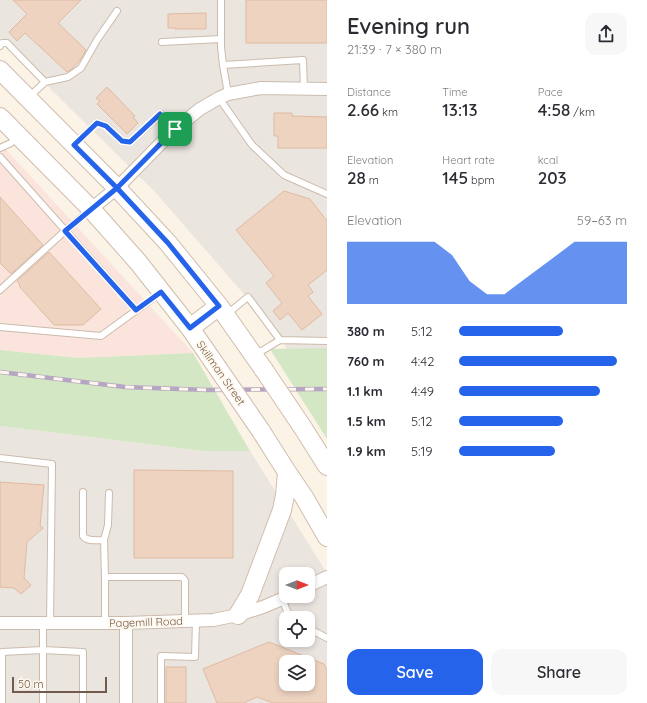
<!DOCTYPE html>
<meta charset="utf-8">
<style>
body{margin:0;font-family:Quicksand,sans-serif;background:#f7f7f7;color:#2b2b33;height:100vh;display:flex;flex-direction:column;font-size:15px;white-space:nowrap}
*{box-sizing:border-box;margin:0}
p{font-size:13px;color:#7c7c81}
.icon{flex:none;width:22px;height:22px;fill:none;stroke:currentColor;stroke-width:2;stroke-linecap:round;stroke-linejoin:round}
.map{position:relative;flex:1;overflow:hidden}
.side{display:flex;flex-direction:column;background:#fff;width:320px}
.side>*{flex:none}
.needle{width:26px;rotate:90deg}
.fabs{position:absolute;left:279px;top:567px;display:grid;gap:8px}
.fabs a{display:grid;place-items:center;width:36px;height:36px;border-radius:8px;background:#fff;box-shadow:0 2px 6px #0003;font-size:20px}
.scale{position:absolute;left:12px;bottom:10px;width:95px;box-sizing:border-box;padding-left:4px;border:2px solid #725b4d;border-top:0;font-size:11px;line-height:14px;white-space:nowrap;color:#725b4d;-webkit-text-stroke:3px #fef7ec;paint-order:stroke}
.pin{position:absolute;display:grid;place-items:center;width:34px;height:34px;color:#fff;margin:-17px;border-radius:8px;box-shadow:0 2px 6px #0006}
.round{display:grid;place-items:center;flex:none;width:42px;height:42px;border-radius:12px;background:#f7f7f7}
.summary{display:flex;align-items:center;justify-content:space-between;height:68px;padding:0 20px}
h1{font-size:22px;font-weight:600;line-height:30px}
.figures{display:grid;grid-template-columns:repeat(3,1fr);gap:6px;height:68px;padding:4px 20px}
.figures div{display:grid;align-content:center}
.figures b{font-size:17px;font-weight:600}
.figures small{font-size:11px;font-weight:400}
.figures p{font-size:11px}
.chart{height:112px;padding:8px 20px}
.chart p{display:flex;justify-content:space-between}
.chart svg{width:100%;height:72px;margin-top:4px;fill:#2563eb;opacity:.7}
.cta{display:flex;gap:8px;margin-top:auto;padding:8px 20px}
.cta a{flex:1;height:46px;border-radius:12px;background:#2563eb;color:#fff;font-size:16px;font-weight:600;line-height:46px;text-align:center}
.cta a+a{background:#f7f7f7;color:#2b2b33}
ul{padding:0 20px;list-style:none;font-size:13px}
li{display:grid;grid-template-columns:64px 48px 1fr;align-items:center;height:30px}
li i{height:10px;border-radius:5px;background:#2563eb}
main{display:flex;flex:1;min-height:0}
.map>svg:first-child{display:block}
</style>
<main>
<div class="map">
<svg width="327" height="703" viewBox="0 0 327 703">
<rect width="100%" height="100%" fill="#fbf3e6"/>
<path fill="#fae4db" d="M0,143L193,353L78,358L0,350Z"/>
<path fill="#ebe5e0" fill-rule="evenodd" d="M0,0H327V418L277,332L155,192L0,39Z
M0,426L204,451H250L327,573V703H0ZM286,574H308V596H286ZM286,618H308V640H286ZM286,662H308V684H286Z"/>
<path fill="#d3e7c5" d="M327,348V439L270,349Z
M0,350L78,358L193,353L250,451H204L0,426Z"/>
<path fill="#eed3c0" stroke="#dfbaa1" fill-rule="evenodd" d="M13,0H81L58,23L86,50L80,60L72,69L67,72L25,33L17,41L9,32L27,14Z
M246,0H327V43H246Z
M206,13V29H175V28H168V14Z
M107,87L135,116L133,117L138,123L127,134L97,104L100,101L96,98Z
M274,113H292V116L327,117V148H278V136H274Z
M284,191L310,199L327,221V270L308,285L313,292L308,296L322,314L302,330L288,313L280,320L273,311L282,303L266,283L274,276L236,230Z
M0,197L43,245L11,274L0,263Z
M49,252L101,309L83,325H54L19,286L20,285L17,281Z
M134,470L233,471V558H134Z
M0,482L44,485L40,526L43,528L27,542L24,578L31,585L21,594L14,588L0,587Z
M269,642L324,664L327,671V703H273L257,697L244,703H217L203,669ZM286,662H308V684H286Z
M166,667H186V703H166Z"/>
<g fill="none" stroke-linecap="round" stroke-linejoin="round">
<defs>
<path id="service" d="M221,0V47L223,65L303,60L304,89
M162,42L221,39
M0,46L2,43H7L45,82
M223,65L228,94
M29,97L45,82L68,77L81,68L97,40L117,11
M219,98L252,145L284,175L327,194
M75,144L97,123L107,126L122,141L130,142L161,114L175,129
M0,148L11,143L17,137
M0,157L136,310
M0,290L65,231L90,210
M227,314L248,297L280,340
M0,327L101,336L160,293
M255,355L280,340L327,341
M0,458L52,464L50,623
M83,492V536C87,542 98,540 104,540
M105,577L104,540L108,525L109,493
M282,599L290,618
M105,623V577H182L184,579L185,581V621
M308,628L327,638
M2,703V652L43,650L83,652V703
M43,703V623
M161,703V656L195,657L196,620"/>
<path id="minor" d="M91,209L117,188L175,129L200,109L219,98L228,94L261,88L327,89
M308,586L327,577
M0,623H126L213,620L238,615L263,607L289,596
M126,703V623"/>
<path id="secondary" d="M0,70L117,188L168,243L219,306L264,370
M0,117L91,209L138,262L190,328L217,367
M190,328L219,306
M303,428L327,466
M261,431L287,472L304,497L327,537
M238,615L250,595L282,510L285,495L287,472"/>
</defs>
<use href="#service" stroke="#cbbbad" stroke-width="8"/>
<use href="#minor" stroke="#cbbbad" stroke-width="14"/>
<use href="#secondary" stroke="#d0bdae" stroke-width="20"/>
<use href="#service" stroke="#fff" stroke-width="6"/>
<use href="#minor" stroke="#fff" stroke-width="12"/>
<use href="#secondary" stroke="#fff" stroke-width="18"/>
<defs>
<path id="rail" d="M0,372L125,387L208,390L327,389"/>
</defs>
<use href="#rail" stroke="#b6a5c3" stroke-width="4.5"/>
<use href="#rail" stroke="#fef7ec" stroke-width="3" stroke-dasharray="9" stroke-linecap="butt"/>
<defs>
<path id="secondary-bridge" d="M217,367L261,431
M264,370L303,428"/>
</defs>
<use href="#secondary-bridge" stroke="#d0bdae" stroke-width="20" stroke-linecap="butt"/>
<use href="#secondary-bridge" stroke="#fff" stroke-width="18"/>
</g>
<g fill="none" stroke-linecap="round" stroke-linejoin="round">
<defs>
<path id="route" d="M175,129L117,188L65,231L136,310L161,292L190,328L219,306L168,243L117,188L74,145L97,123L106,126L122,141L130,142L160,114L175,129"/>
</defs>
<use href="#route" stroke="#fff" stroke-width="8"/>
<use href="#route" stroke="#2563eb" stroke-width="5"/>
</g>
<g text-anchor="middle" stroke-width="3.5" stroke-linejoin="round" paint-order="stroke">
<g font-size="11" fill="#725b4d" stroke="#fef7ec">
<text transform="translate(221 373) rotate(55)" y="4">Skillman Street</text>
<text transform="translate(146 622) rotate(-2)" y="4">Pagemill Road</text>
</g>
</g>
</svg>
<div class="fabs">
<a><svg class="needle" viewBox="-14 -14 28 28"><path d="M0-13l5 13h-10z" fill="#e53935"/><path d="M0 13l5-13h-10z" fill="#7c7c81"/></svg></a>
<a><svg class="icon" aria-label="locate" viewBox="0 0 24 24"><circle cx="12" cy="12" r="6"/><path d="M12 2v4M12 18v4M2 12h4M18 12h4"/></svg></a>
<a><svg class="icon" aria-label="layers" viewBox="0 0 24 24"><path d="M12 4l9 5-9 5-9-5zM3 14l9 5 9-5"/></svg></a>
</div>
<div class="scale">50 m</div>
<div class="pin" style="left:175px;top:129px;background:#1e9e55"><svg class="icon" aria-label="arrive" viewBox="0 0 24 24"><path d="M6 21V4h12l-3 4 3 4H6"/></svg></div>
</div>
<section class="side">
<div class="summary"><div><h1>Evening run</h1><p>21:39 · 7 × 380 m</p></div><a class="round"><svg class="icon" aria-label="share" viewBox="0 0 24 24"><path d="M12 15V3M7 8l5-5 5 5M5 13v7h14v-7"/></svg></a></div>
<div class="figures">
<div><p>Distance</p><b>2.66<small> km</small></b></div>
<div><p>Time</p><b>13:13</b></div>
<div><p>Pace</p><b>4:58<small> /km</small></b></div>
</div>
<div class="figures">
<div><p>Elevation</p><b>28<small> m</small></b></div>
<div><p>Heart rate</p><b>145<small> bpm</small></b></div>
<div><p>kcal</p><b>203</b></div>
</div>
<div class="chart"><p><span>Elevation</span>59–63 m</p>
<svg viewBox="0 0 160 44" preserveAspectRatio="none"><path d="M0 44V6L10 6L20 6L30 6L40 6L50 6L60 14L70 30L80 38L90 38L100 30L110 22L120 14L130 6L140 6L150 6L160 6V44z"/></svg>
</div>
<ul>
<li><b>380 m</b>5:12<i style="width:62%"></i></li>
<li><b>760 m</b>4:42<i style="width:94%"></i></li>
<li><b>1.1 km</b>4:49<i style="width:84%"></i></li>
<li><b>1.5 km</b>5:12<i style="width:62%"></i></li>
<li><b>1.9 km</b>5:19<i style="width:57%"></i></li>
</ul>
<div class="cta"><a>Save</a><a>Share</a></div>
</section>
</main>
